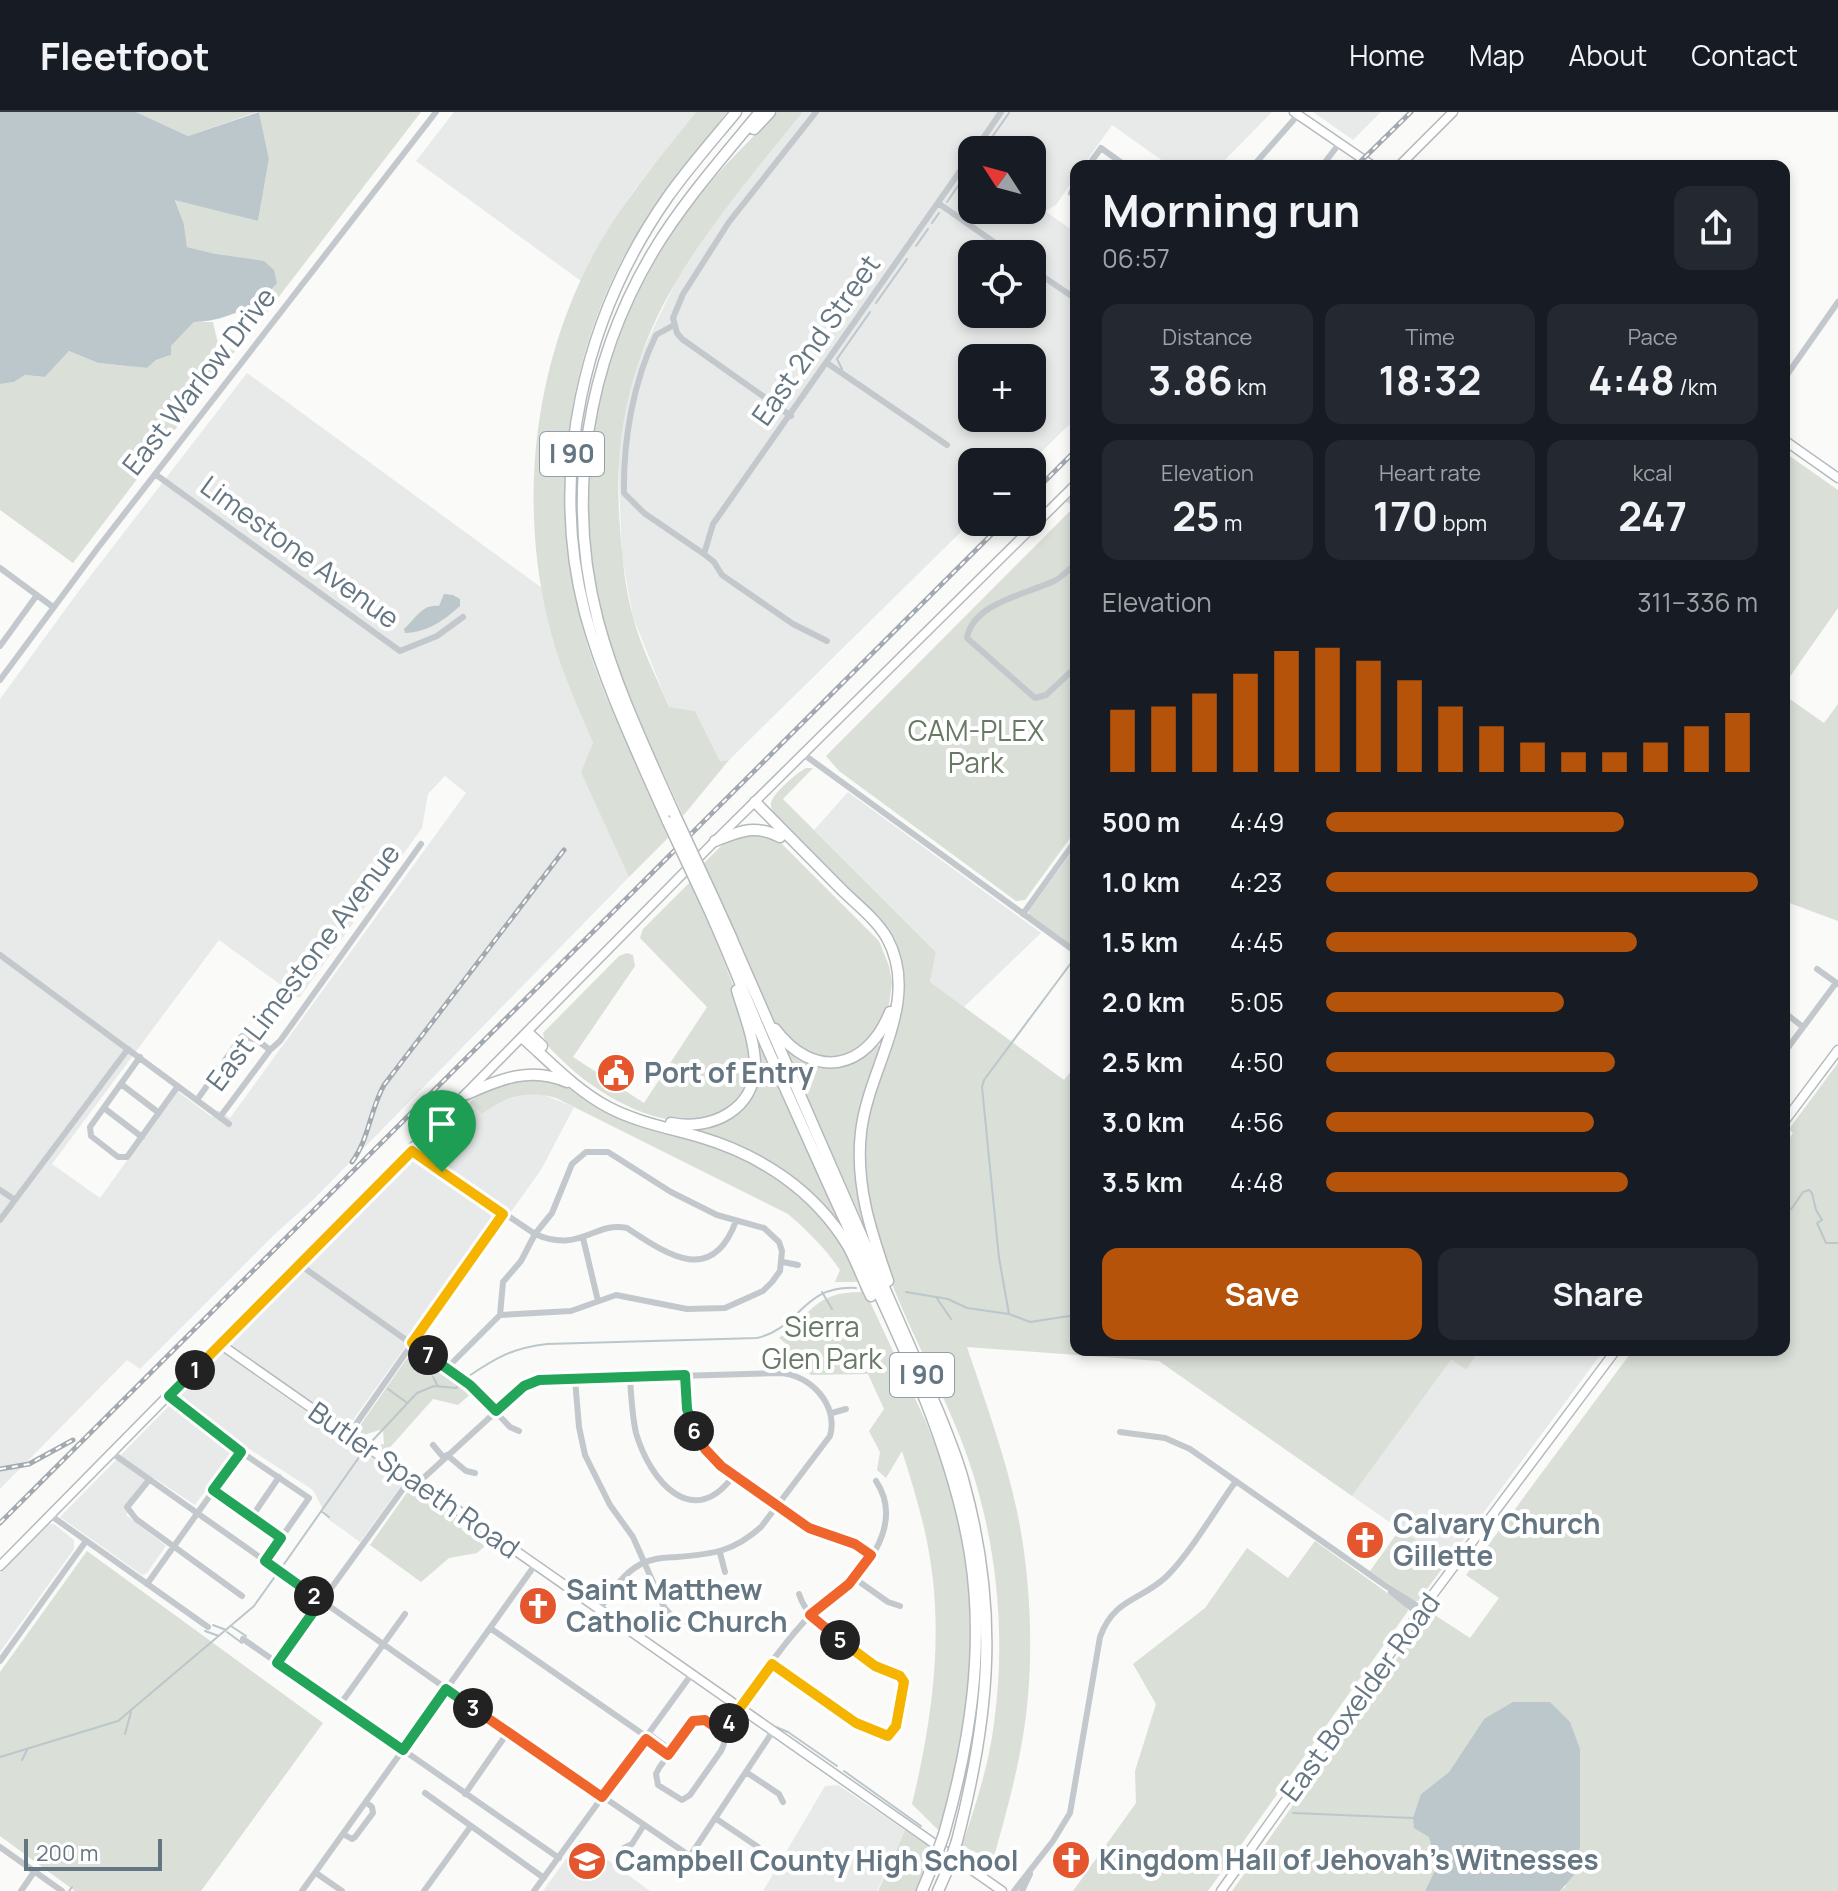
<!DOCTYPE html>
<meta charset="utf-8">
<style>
body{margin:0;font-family:Manrope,sans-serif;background:#242831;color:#f1f3f6;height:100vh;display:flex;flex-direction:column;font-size:30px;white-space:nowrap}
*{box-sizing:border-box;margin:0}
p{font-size:26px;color:#9ea1a6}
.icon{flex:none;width:44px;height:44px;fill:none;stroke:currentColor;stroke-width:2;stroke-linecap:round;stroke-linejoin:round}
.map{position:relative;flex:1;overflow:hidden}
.panel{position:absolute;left:1070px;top:48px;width:720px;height:1196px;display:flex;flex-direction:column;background:#171b24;border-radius:16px;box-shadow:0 4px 12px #0003}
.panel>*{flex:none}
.needle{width:52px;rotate:306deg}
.fabs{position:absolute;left:958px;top:24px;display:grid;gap:16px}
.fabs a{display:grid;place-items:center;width:88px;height:88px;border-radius:16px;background:#171b24;box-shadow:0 4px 12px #0003;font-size:40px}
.scale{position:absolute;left:24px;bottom:20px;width:138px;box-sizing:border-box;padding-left:8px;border:4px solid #657683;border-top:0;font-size:22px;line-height:28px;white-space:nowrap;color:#657683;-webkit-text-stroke:6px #fff;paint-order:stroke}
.pin{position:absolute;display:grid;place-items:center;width:68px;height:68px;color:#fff;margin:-82px -34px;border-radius:50% 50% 50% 0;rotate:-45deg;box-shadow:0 0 8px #0007}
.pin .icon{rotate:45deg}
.km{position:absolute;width:40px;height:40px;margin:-20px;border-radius:50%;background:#222;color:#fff;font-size:22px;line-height:40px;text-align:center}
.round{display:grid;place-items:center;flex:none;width:84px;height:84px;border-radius:16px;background:#242831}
.summary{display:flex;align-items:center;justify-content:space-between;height:136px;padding:0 32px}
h1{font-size:44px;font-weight:700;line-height:60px}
.stats{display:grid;grid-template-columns:repeat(3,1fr);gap:12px;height:136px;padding:8px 32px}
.stats div{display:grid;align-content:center;border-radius:16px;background:#242831;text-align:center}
.stats b{font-size:40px;font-weight:700}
.stats small{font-size:22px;font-weight:400}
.stats p{font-size:22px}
.chart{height:224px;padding:16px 32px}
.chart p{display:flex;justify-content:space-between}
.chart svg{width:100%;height:144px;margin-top:8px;stroke:#b45309;stroke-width:6}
.cta{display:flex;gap:16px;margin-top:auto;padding:16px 32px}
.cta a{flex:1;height:92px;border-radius:16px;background:#b45309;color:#fff;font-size:32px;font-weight:700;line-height:92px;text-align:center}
.cta a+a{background:#242831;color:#f1f3f6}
ul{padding:0 32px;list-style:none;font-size:26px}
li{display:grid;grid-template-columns:128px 96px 1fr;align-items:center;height:60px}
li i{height:20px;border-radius:10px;background:#b45309}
header{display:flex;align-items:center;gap:48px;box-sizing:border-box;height:112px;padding:0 40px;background:#171b24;border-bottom:2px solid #363941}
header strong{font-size:38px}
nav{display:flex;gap:44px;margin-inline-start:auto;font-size:28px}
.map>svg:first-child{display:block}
</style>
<header>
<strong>Fleetfoot</strong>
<nav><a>Home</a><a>Map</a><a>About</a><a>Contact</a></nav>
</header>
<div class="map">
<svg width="1838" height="1779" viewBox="0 0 1838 1779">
<rect width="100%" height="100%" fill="#fafaf8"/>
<path fill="#e8e9e9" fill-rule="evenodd" d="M454,0H696L635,77L604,124L581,169L416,49Z
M803,0H1272L1219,54H1170L1112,13L1083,54H1076V64L1056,93L1045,99L1076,121V306L1031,350H972V409L729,648L720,649L695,599L669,595L633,505L622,444L618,344L627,283L641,242L679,163L721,101ZM972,38H1032V98H972ZM972,142H1032V202H972ZM972,246H1032V306H972Z
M1313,0H1381L1353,28Z
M247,261L542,476L553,528L593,631L582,660L629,765L315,1086L275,1122L140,1257L127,1248L0,1377V587L78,480ZM445,664L466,681L230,1006L218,998L212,1005L177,979L100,1086L52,1052L219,828L299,886L422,716L428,682Z
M848,680L1041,821L964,895L930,870L936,840L814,718Z
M525,982L544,983L574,995L541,1058L510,1101L504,1097L348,1315L232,1235L230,1230L470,990L482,1002L496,991Z
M1479,1238H1604L1447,1450L1352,1384L1451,1248L1465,1258Z
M223,1241L403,1367V1371L360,1430L328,1407L313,1378L240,1331L195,1393L154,1366L147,1374L126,1403L166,1434L147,1461L142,1463L60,1405L220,1242Z
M49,1412H54L74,1428V1437L0,1540V1461Z
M838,1673L905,1718L877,1779H763L825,1674Z
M580,1728L650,1779H543Z"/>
<path fill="#dadfd7" d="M136,0H257L188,24Z
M259,0H421L264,204L255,193L277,172L216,142L187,135L184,112L175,87L258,109L269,47Z
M696,0H727C690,48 651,95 622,148C557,272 548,422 594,553C615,612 644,669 668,726L629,765L581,660L593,631C579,597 563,563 553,528C515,394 533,242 605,122C632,79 664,40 696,0Z
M777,0H803C695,133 605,232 620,415C622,444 625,476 633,505C641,536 657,566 669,595L695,599L720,649L729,648L683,704C658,648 630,594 611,536C557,372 603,194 714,66C734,43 756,22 777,0Z
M194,210H213L218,232L235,239L73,451L0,398V272L14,270L25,263L45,265L69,239L98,251L147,256L156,248L171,243V234Z
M1784,340L1838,378V496L1784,573Z
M1076,380V718L1025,788L1016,789L839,659L826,644L1075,394L1066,390Z
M1784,583L1824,611L1838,592V809L1784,789Z
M806,656H813L783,687L936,840L930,870L1064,968L1076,953V1238H1479L1466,1258L1451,1248L1352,1384L1159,1249L967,1235C985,1289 1005,1343 1017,1399C1032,1470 1035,1558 1022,1630C1015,1670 1004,1709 993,1748L962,1734C975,1694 989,1654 994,1611C1008,1510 994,1402 953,1308C920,1230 872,1151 864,1064C862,1033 867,999 877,969C897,907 925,877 884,815L776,705C774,701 771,698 771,693C770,683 797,661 806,656Z
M738,721L769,722L780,730L879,829L889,854L892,871L888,899L875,925L847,946L811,945L778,918L772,906L702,753L726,729Z
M1076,734V838L1029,804V799Z
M690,770C709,813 728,855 742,900C746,911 752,923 752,935C754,961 748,983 726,998C678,1031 599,985 563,949C555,941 544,933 543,921L619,844L627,841L633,843L635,854L573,945L644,991L707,895L640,826L643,817Z
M782,929L798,942L855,949L878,933L881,936L861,1002L866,1117Z
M761,933L845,1121L755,1043L733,1031L680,1017H688L748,987L756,937Z
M1838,951V1779H1560L1566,1774L1484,1607L1449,1660L1421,1682L1437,1754L1425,1779H1232L1430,1500L1470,1526L1499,1486L1466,1463L1633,1238H1784V1034L1793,1021L1789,1017Z
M540,965L572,975L603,996L713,1030L766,1054L815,1097L844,1134L926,1310L945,1359L962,1426L969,1482L970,1541L967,1594L961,1637L940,1720L912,1692C934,1602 946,1508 924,1416C918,1390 910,1364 902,1339L886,1366L877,1358L880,1340L869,1319L884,1297L868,1262L811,1263L804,1257L787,1254L790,1235L779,1226C813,1201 814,1180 861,1180L858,1170H835L840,1158C825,1136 808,1119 788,1102L556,986C528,978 505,984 482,1002L470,990C490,970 514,967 540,965Z
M413,1239H416L473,1280L458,1293L433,1287L385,1341L376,1334L384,1332L383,1317L364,1323L357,1318L407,1246L411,1250L416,1244Z
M411,1375L461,1409L462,1418L485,1434L477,1441L449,1446L421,1470L370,1433Z
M1400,1417L1447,1450L1418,1489H1414L1370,1459Z
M1315,1429L1407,1495L1408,1499L1208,1779H1073L1136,1691L1135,1659L1156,1592L1133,1552L1205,1496L1247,1436L1288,1466Z
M87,1439L323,1611L201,1779H75L0,1724V1560Z
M905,1718L935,1738L918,1779H878Z"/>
<path fill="#bbc7cb" d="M0,0H136L188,24L259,0L269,47L258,109L175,88L184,112L187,135L216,142L264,149L274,158L277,172C253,195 227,209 194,210L171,234V243L156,248L147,256L98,251L69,239L45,265L25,263L14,270L0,272Z
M444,482L453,483L460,487V494C443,509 428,520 405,521L404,517C415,507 423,491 439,494Z
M1513,1590H1550L1570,1610L1580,1637V1734L1574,1763L1560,1779H1425L1437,1754L1429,1725L1414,1716L1413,1706L1421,1682L1449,1660L1484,1607Z"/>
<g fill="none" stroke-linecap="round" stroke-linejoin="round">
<path stroke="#bbc7cb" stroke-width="2" d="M990,28L1009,1
M967,61L972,54
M947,90L960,71
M932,111L939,101
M916,134L928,117
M876,191L907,147
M842,257L837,247L870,200
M1784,1102L1792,1096L1803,1080L1809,1078L1812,1081L1816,1098L1822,1108L1817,1111L1826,1131H1838
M822,1180L832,1197
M906,1180L948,1187L967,1196L1009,1202L1030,1210L1076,1203
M936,1185L951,1207
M1009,1202L999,1146L982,975L984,968L1074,847
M469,1264C497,1245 513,1236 547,1232L757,1226C801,1216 802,1173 856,1176
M433,1265L438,1274
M457,1268L454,1269L468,1279
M388,1277L406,1290
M373,1328L417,1281L434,1274L456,1276L461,1270
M321,1399L329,1405
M282,1455L362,1341
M213,1513L226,1518
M231,1514L246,1524
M205,1519L219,1524
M227,1520L242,1531
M776,1615L788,1620L837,1654
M125,1622L131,1600
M0,1645L118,1609L254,1494L276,1463
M22,1648L27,1638
M844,1659L921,1714
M1293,1701L1413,1706
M69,1779L72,1775"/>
<defs>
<path id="major" d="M1294,0L1373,54
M1399,54L1453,0
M1784,328L1838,366
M1784,1010L1838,938
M220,1232L1002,1779
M0,1454L715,729L1076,372
M1221,1779L1422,1497L1616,1238"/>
<path id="highway" d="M754,17L770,0
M755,690C784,719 812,748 841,777C856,792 876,807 887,826C922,890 868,956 861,1020C855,1073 871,1120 888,1169
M674,701C646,638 616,576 598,509C565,384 587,251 653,140C683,90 723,45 760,0
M668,710C638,642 605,574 585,501C548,359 584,205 667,86C688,56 713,28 736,0
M715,729C740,719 755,712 780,725
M713,785L732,827
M705,789C727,836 745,885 766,933C787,981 809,1029 830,1076C882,1191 950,1318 970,1442C985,1537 970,1631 944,1722
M730,823L939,1301C948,1324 958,1347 964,1371C999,1498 990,1603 957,1729
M775,917C814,969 867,958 890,900
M528,921L542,934
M523,926C550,950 576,978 608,995C636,1010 669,1016 700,1025C761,1043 815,1079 848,1134C857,1150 863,1168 871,1184
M467,982C500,967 531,954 567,970
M671,1011C711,1019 756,998 755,951C754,926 744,902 737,878
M922,1779L934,1750
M938,1779L946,1761"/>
</defs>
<use href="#major" stroke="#b5babe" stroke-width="11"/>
<use href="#highway" stroke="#b4b9bd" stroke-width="13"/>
<path stroke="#c3c8cc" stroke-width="6" d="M975,38L1001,0
M1088,54L1101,36L1126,54
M1253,54L1298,3
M1322,54L1339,32
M1076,71L1071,81L1076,85
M938,91L1011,142
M1032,157L1076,187
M674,213L656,223C633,270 623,329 624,381L644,401L704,442L714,450L722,463L793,512L827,529
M827,251L947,333
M1784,267L1838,190
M791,304L682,227L677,221L673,206L683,182L729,110L816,0
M155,362L400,539L437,524L463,505
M704,442L713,412L972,42
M1076,451C1070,457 1063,464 1056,468C1029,482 973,490 967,526L1035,586L1046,583L1076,555
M0,456L53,495
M0,534L37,483
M0,568L97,437L436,0
M803,642L1076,840
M1023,802L1076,728
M0,843L229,1012
M1817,857L1838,872
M1784,900L1803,915
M1784,941L1836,871
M140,945L90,1015L91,1024L118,1045H127L178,974
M121,972L159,1001
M197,988L242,924L257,928L270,938
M104,996L142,1025
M220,1005L270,938L280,929L421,732
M412,1039L535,1122C580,1142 594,1109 627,1116C668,1143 712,1174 736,1109
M0,1078L15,1088
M0,1108L128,937
M583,1126L598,1189
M783,1150L798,1153
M300,1153L470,1273L510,1315L519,1319
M447,1256L500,1203L571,1199L616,1183L687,1197L725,1196L763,1179L772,1170L780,1159L782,1139L779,1130L764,1116L717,1103L671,1080L608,1040H586L572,1052L552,1101L535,1122L521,1149L503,1170L500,1203
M685,1263C689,1330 707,1344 759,1381C776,1392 792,1407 810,1416C830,1428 852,1430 871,1443
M630,1265C631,1284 632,1303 636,1321C650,1369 693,1420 734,1363
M575,1267L579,1315L585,1343L610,1393L633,1425L664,1495L671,1503L687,1511
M169,1284L241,1340L309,1386L265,1449
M832,1301L846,1297
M1120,1320L1165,1326L1190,1337L1386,1474L1422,1497
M349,1322L503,1102
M433,1333L444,1346
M112,1341L508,1620L690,1744L773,1619
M447,1343L466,1359L475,1361
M149,1368L127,1395L136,1407L242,1484
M418,1371L524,1274L539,1268L779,1261C810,1262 839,1293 830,1324L761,1415C733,1440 713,1442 677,1445C664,1446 652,1446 641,1452C622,1462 611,1481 599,1498
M213,1378L281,1426
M50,1403L208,1515
M251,1406L279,1365
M720,1441L725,1460
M854,1466L888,1490L900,1494
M147,1472L241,1340
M1391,1480L1419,1502
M490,1516L647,1625
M243,1527L559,1746
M0,1549L86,1429
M277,1551L411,1366
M772,1552L856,1611L888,1624L896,1614L904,1570L900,1564C869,1554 809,1515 799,1482
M339,1594L405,1502
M723,1621L705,1608L693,1609L659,1656L656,1662L658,1673L682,1688L690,1683L721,1639L724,1632L723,1621C748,1584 773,1544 803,1511C816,1496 835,1486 849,1472C877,1444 900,1405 876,1369
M649,1622L672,1639
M646,1627L668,1643
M746,1660L779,1682L783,1690
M425,1681L544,1766
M465,1682L508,1620
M715,1706L758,1735L761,1742
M343,1722L352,1727L355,1725L373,1701L372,1695L366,1690
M0,1735L62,1779
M624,1736L632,1732L644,1713
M316,1761L342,1779
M21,1779L34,1760
M302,1779L535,1453
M424,1779L471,1714
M534,1779L691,1563
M1014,1779L1053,1729L1070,1701L1100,1525C1114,1486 1141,1489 1167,1464C1191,1440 1215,1398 1236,1369
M1022,1779L1030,1762"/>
<use href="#major" stroke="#fff" stroke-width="8"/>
<use href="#highway" stroke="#fff" stroke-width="10"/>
<defs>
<path id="rail" d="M1356,54L1411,0
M1032,382L1076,338
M352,1050C369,1027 370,998 384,973L564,738
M0,1357L29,1352L73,1328
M0,1411L1004,410"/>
</defs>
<use href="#rail" stroke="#a2aab0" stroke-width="5"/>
<use href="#rail" stroke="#fff" stroke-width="2" stroke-dasharray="6" stroke-linecap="butt"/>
<defs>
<path id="highway-bridge" d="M674,701L713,785
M668,710L705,789
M934,1750L944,1722
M946,1761L957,1729"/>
</defs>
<use href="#highway-bridge" stroke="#b4b9bd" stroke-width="13" stroke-linecap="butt"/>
<use href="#highway-bridge" stroke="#fff" stroke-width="10"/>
</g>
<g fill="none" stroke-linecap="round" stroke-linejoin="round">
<defs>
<path id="split-1" d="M195,1258L412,1039L442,1060"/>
<path id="split-2" d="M195,1258L169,1284L241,1340L213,1378L281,1426L265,1449L314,1484"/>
<path id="split-3" d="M314,1484L321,1489L277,1551L403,1638L446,1577L473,1596"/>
<path id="split-4" d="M473,1596L602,1685L646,1627L668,1643L693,1609L705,1608L723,1621L729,1611"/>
<path id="split-5" d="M729,1611L772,1552L856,1611L888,1624L896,1614L904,1570L900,1564L875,1554L840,1528"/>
<path id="split-6" d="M694,1319L705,1337L721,1354L809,1416L855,1432L871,1443L849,1472L810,1503L840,1528"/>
<path id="split-7" d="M428,1243L470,1273L496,1299L524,1274L539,1268L685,1263L687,1297L694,1319"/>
<path id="split-8" d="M428,1243L412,1231L503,1102L442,1060"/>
</defs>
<use href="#split-1" stroke="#fff" stroke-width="16"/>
<use href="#split-2" stroke="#fff" stroke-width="16"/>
<use href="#split-3" stroke="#fff" stroke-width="16"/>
<use href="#split-4" stroke="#fff" stroke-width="16"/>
<use href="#split-5" stroke="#fff" stroke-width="16"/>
<use href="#split-6" stroke="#fff" stroke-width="16"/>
<use href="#split-7" stroke="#fff" stroke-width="16"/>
<use href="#split-8" stroke="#fff" stroke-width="16"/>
<use href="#split-1" stroke="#f5b400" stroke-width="10"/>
<use href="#split-2" stroke="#22a559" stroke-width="10"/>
<use href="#split-3" stroke="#22a559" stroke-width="10"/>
<use href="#split-4" stroke="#f0652b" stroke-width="10"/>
<use href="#split-5" stroke="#f5b400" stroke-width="10"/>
<use href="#split-6" stroke="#f0652b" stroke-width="10"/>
<use href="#split-7" stroke="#22a559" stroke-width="10"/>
<use href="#split-8" stroke="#f5b400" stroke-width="10"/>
</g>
<defs>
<symbol id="civic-disc" viewBox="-11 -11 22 22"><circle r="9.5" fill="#e4572e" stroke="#fff"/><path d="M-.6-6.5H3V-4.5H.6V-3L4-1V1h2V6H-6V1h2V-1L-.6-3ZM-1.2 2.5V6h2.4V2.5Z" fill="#fff"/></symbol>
<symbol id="church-disc" viewBox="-11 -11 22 22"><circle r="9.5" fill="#e4572e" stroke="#fff"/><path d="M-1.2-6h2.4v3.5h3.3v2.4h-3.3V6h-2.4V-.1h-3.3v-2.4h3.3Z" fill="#fff"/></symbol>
<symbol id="school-disc" viewBox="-11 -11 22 22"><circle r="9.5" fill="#e4572e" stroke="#fff"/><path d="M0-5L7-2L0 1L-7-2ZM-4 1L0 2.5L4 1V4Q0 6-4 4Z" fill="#fff"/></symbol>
</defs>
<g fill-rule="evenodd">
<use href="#civic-disc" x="594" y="939" width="44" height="44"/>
<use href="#church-disc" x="1343" y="1406" width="44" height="44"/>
<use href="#church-disc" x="516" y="1472" width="44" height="44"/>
<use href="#church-disc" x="1049" y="1726" width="44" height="44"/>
<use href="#school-disc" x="565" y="1727" width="44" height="44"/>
</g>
<g text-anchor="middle" stroke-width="8" stroke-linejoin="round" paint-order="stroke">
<g fill="#fff" stroke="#939fa8" stroke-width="2">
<rect x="540" y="320" width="64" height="44" rx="6"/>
<rect x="890" y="1241" width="64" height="44" rx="6"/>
</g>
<g font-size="26" font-weight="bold" fill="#657683">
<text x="572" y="351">I 90</text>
<text x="922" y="1272">I 90</text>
</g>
<g font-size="28" fill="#657683" stroke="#fff">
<text transform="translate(816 228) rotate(-55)" y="10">East 2nd Street</text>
<text transform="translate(199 269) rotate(-52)" y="10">East Warlow Drive</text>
<text transform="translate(300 440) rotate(36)" y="10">Limestone Avenue</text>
<text transform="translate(303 855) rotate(-53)" y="10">East Limestone Avenue</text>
<text transform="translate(414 1368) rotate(35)" y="10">Butler Spaeth Road</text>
<text transform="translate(1360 1585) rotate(-54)" y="10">East Boxelder Road</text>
</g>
<g font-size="28" fill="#687a64" stroke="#fff">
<text x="976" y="629">CAM-PLEX<tspan x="976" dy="32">Park</tspan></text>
<text x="822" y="1225">Sierra<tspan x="822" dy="32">Glen Park</tspan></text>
</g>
<g font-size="28" font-weight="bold" fill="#657683" stroke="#fff" text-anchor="start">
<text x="644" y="971">Port of Entry</text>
<text x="1393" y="1422">Calvary Church<tspan x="1393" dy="32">Gillette</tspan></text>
<text x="566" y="1488">Saint Matthew<tspan x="566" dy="32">Catholic Church</tspan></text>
<text x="1099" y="1758">Kingdom Hall of Jehovah’s Witnesses</text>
<text x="615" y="1759">Campbell County High School</text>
</g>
</g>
</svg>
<div class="fabs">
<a><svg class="needle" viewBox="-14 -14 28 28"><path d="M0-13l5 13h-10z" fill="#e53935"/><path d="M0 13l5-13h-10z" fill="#9ea1a6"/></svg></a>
<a><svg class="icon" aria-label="locate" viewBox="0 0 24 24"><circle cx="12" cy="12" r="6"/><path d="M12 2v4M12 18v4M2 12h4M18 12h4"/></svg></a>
<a>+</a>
<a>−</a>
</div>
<div class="scale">200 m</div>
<div class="pin" style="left:442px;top:1060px;background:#1e9e55"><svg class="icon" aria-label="arrive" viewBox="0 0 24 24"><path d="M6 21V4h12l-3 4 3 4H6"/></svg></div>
<b class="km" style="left:195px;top:1258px">1</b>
<b class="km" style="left:314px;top:1484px">2</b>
<b class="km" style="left:473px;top:1596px">3</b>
<b class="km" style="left:729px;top:1611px">4</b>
<b class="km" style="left:840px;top:1528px">5</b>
<b class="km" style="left:694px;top:1319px">6</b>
<b class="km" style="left:428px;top:1243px">7</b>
<section class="panel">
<div class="summary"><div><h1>Morning run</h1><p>06:57</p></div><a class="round"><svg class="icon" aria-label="share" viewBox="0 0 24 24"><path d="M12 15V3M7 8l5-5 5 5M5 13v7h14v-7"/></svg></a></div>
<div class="stats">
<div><p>Distance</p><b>3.86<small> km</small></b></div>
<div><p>Time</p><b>18:32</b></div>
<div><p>Pace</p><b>4:48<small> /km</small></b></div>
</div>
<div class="stats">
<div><p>Elevation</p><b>25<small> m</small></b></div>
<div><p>Heart rate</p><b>170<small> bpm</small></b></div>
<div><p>kcal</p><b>247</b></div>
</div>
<div class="chart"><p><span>Elevation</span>311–336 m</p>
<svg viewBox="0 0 160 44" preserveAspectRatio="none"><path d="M5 44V25M15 44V24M25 44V20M35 44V14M45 44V7M55 44V6M65 44V10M75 44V16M85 44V24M95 44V30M105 44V35M115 44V38M125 44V38M135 44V35M145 44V30M155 44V26"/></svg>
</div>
<ul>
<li><b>500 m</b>4:49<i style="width:69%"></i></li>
<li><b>1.0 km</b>4:23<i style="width:100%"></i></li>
<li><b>1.5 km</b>4:45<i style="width:72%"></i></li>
<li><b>2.0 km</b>5:05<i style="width:55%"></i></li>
<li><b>2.5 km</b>4:50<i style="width:67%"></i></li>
<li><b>3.0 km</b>4:56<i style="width:62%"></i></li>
<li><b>3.5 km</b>4:48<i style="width:70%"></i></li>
</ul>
<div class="cta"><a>Save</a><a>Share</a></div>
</section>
</div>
